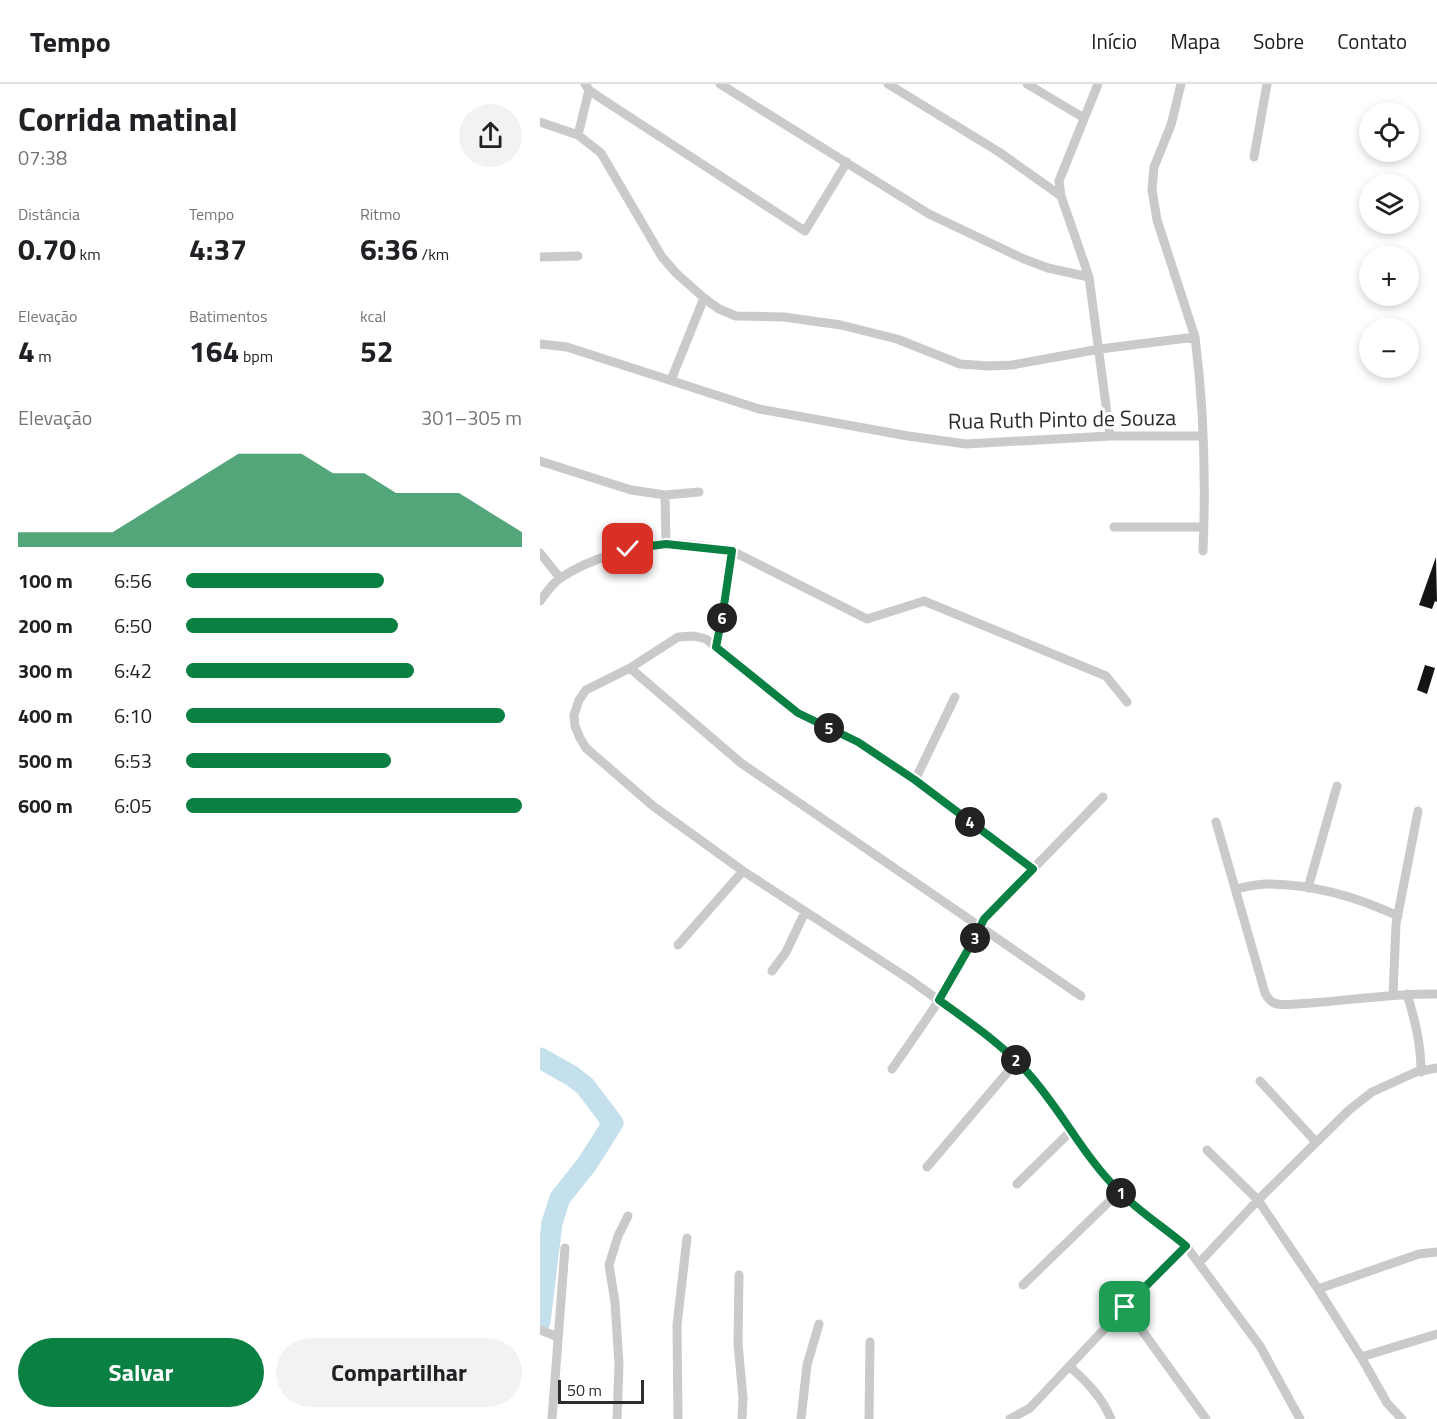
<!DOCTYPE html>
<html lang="pt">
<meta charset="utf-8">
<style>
body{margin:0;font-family:"Titillium Web",sans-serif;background:#f2f2f2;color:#202124;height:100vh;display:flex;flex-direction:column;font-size:22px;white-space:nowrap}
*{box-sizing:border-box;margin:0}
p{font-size:20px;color:#757577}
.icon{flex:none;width:33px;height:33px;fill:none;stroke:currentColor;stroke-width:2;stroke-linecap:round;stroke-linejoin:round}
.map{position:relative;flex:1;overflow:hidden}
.sheet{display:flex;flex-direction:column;background:#fff;width:540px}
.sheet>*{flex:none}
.buttons{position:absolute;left:819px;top:18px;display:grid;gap:12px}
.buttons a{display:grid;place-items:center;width:60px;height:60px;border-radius:50%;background:#fff;box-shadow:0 3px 9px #0003;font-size:30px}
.scale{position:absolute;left:18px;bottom:15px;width:86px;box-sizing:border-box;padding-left:6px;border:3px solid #2d2d2d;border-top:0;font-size:16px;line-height:21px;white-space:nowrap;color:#2d2d2d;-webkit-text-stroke:4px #fff;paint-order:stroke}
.pin{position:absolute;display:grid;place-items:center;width:51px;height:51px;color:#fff;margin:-26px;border-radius:12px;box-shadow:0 3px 9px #0006}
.km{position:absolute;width:30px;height:30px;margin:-15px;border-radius:50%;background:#222;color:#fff;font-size:16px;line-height:30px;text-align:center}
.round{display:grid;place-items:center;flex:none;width:63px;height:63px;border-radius:32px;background:#f2f2f2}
.overview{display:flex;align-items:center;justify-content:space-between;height:102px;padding:0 18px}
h1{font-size:33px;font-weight:700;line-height:45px}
.metrics{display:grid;grid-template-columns:repeat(3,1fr);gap:9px;height:102px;padding:6px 18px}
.metrics div{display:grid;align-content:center}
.metrics b{font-size:30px;font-weight:700}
.metrics small{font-size:16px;font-weight:400}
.metrics p{font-size:16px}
.chart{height:168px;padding:12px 18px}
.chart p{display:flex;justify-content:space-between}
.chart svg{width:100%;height:108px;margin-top:6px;fill:#0b8043;opacity:.7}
.action{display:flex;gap:12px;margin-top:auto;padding:12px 18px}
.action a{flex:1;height:69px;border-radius:36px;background:#0b8043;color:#fff;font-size:24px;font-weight:700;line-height:69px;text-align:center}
.action a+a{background:#f2f2f2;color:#202124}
ul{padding:0 18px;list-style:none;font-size:20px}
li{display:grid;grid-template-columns:96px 72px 1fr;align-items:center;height:45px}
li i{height:15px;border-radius:8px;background:#0b8043}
header{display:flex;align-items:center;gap:36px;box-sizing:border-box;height:84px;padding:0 30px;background:#fff;border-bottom:2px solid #e0e0e0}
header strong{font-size:28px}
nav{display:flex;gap:33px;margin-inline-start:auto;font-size:21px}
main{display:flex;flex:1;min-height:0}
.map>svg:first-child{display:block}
</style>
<header>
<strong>Tempo</strong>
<nav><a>Início</a><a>Mapa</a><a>Sobre</a><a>Contato</a></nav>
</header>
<main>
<section class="sheet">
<div class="overview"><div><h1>Corrida matinal</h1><p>07:38</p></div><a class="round"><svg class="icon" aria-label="share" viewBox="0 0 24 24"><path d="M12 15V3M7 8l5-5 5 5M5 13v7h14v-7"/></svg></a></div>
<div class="metrics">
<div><p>Distância</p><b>0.70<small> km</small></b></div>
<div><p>Tempo</p><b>4:37</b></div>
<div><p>Ritmo</p><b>6:36<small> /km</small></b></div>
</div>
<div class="metrics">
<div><p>Elevação</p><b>4<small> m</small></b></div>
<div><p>Batimentos</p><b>164<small> bpm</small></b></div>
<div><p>kcal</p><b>52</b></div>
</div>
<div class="chart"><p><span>Elevação</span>301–305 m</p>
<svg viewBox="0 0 160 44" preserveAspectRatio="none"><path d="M0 44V38L10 38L20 38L30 38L40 30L50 22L60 14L70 6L80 6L90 6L100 14L110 14L120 22L130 22L140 22L150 30L160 38V44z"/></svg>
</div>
<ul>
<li><b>100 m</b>6:56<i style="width:59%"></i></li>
<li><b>200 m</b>6:50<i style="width:63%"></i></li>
<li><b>300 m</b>6:42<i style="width:68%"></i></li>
<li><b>400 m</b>6:10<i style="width:95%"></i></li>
<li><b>500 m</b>6:53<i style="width:61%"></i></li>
<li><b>600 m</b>6:05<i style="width:100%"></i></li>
</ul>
<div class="action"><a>Salvar</a><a>Compartilhar</a></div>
</section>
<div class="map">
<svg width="897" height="1335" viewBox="0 0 897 1335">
<rect width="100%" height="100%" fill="#fff"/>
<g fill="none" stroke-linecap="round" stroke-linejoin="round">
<path stroke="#c4e0ec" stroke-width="21" d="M0,974L32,992L45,1002L73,1039L47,1080L20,1114L12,1139L0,1238"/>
</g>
<path fill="#141414" d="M896,473L897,518L895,517L892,525L879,521Z
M885,581L895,584L887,610L877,606Z"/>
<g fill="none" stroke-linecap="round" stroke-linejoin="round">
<path stroke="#cacaca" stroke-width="9" d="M45,0L49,6L62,15L265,147L307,78
M180,0L389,130L484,175L508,184L549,193
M348,0L459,68L521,112
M487,0L544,34
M558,0L519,97L521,112L549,193L570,352
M641,0L631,41L614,83L612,106L617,136L655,253
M0,38L38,51L61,69L122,173L136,189L164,214L179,225L196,232L244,233L301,241L357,255L420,280L449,282L472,281L560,265L655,253C664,324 666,396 663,467
M38,51L49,6
M714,73L727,0
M0,173L38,172
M0,260L27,263L219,325L368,352L426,360L570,352H662
M131,296L164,214
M0,377L91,406L125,411L159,408
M125,411L126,460
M574,443H664
M0,469L20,494
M0,517C6,509 13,498 22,493C48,476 95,460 127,460C148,459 171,463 192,467L327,535L384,517L566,592L587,618
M176,563L183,528L192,467
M90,584L201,679L541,912
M375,696L415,613
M676,738L725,909C727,913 730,917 734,919C744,923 761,919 771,919C813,916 855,909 897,910
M493,785L375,696L318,658L258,629L166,555L154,552L138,553L90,584L46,606L39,616L34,631L35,642L40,654L46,664L113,722L203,787L369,895L440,946L477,977L502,1005L561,1088L579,1108L646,1162L720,1262L760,1335
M768,804L797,702
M695,805C705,803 717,800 727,800C772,800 817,813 858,832
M138,861L203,787
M232,887L246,868L265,828
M867,910C875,936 881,960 881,988
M853,911L856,840L878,727
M352,985C385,937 421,889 444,835L563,713
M720,997L776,1058
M667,1066L718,1116L778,1205L821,1273L847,1319L862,1335
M387,1083L477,977
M477,1100L531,1047
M659,1179L718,1116L809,1026L832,1008L876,988L897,984
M199,1191L198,1260L203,1314L202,1335
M483,1201L579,1108
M778,1205L879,1170L897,1168
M585,1223L666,1335
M0,1246L18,1253
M821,1273L897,1250
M529,1282C547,1298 562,1313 571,1335
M12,1335L25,1164
M77,1335L79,1281L75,1218L69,1181L78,1152L88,1132
M138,1335L137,1241L147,1154
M261,1335L267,1281L279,1240
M329,1335L330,1258
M470,1335L490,1324L585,1223L646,1162"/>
</g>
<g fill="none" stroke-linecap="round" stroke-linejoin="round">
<defs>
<path id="route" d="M88,465L126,460L192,467L183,528L176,563L258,629L318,658L375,696L493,785L444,835L437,850L399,916C429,938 462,960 487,988C521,1025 543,1072 579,1107C599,1128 624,1143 646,1162L585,1223"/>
</defs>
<use href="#route" stroke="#fff" stroke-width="12"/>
<use href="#route" stroke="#0b8043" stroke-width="8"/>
</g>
<g text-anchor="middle" stroke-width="6" stroke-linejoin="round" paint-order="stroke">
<g font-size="22" fill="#2d2d2d" stroke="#fff">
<text transform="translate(522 335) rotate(-1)" y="8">Rua Ruth Pinto de Souza</text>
</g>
</g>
</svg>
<div class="buttons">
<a><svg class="icon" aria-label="locate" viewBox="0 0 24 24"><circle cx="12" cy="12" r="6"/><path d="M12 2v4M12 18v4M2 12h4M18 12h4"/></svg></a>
<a><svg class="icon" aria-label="layers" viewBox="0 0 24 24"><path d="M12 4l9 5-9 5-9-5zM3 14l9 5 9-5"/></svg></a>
<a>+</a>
<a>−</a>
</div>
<div class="scale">50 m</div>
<div class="pin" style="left:585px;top:1223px;background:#1e9e55"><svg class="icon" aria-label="arrive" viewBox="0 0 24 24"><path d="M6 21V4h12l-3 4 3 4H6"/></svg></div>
<div class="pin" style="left:88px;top:465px;background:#d93025"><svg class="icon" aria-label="check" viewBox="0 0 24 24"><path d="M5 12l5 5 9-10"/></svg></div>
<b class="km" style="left:581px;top:1109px">1</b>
<b class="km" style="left:476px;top:976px">2</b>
<b class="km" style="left:435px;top:854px">3</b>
<b class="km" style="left:430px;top:738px">4</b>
<b class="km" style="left:289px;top:644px">5</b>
<b class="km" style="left:182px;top:534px">6</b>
</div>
</main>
